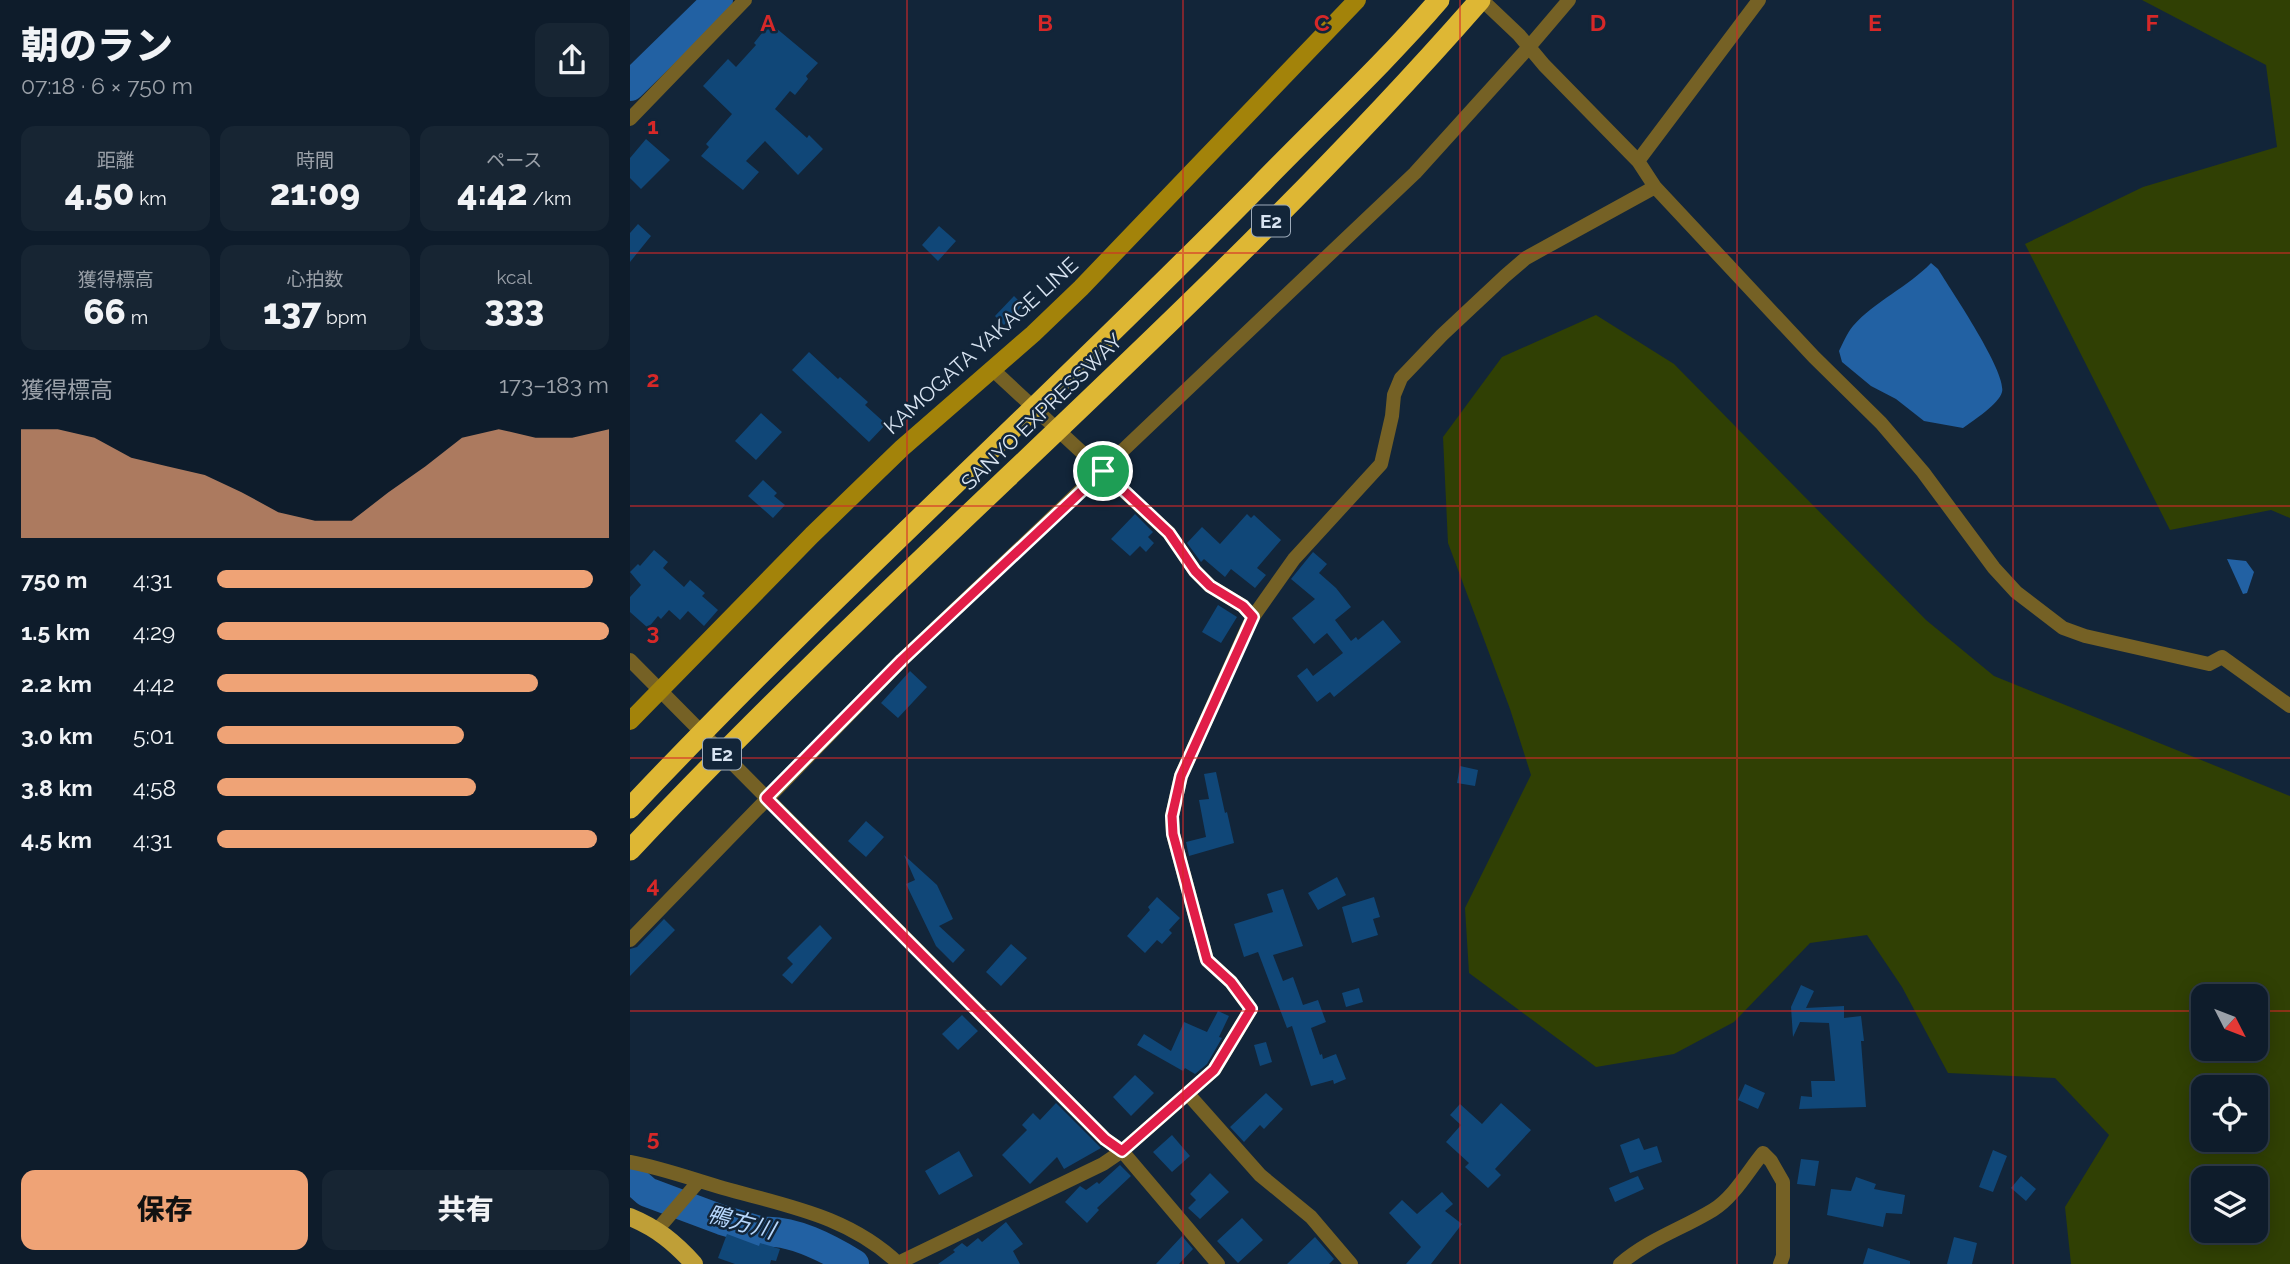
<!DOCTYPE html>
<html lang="ja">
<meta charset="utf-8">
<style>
body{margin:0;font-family:Raleway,"Noto Sans JP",sans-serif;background:#172533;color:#f1f3f6;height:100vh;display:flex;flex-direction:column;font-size:26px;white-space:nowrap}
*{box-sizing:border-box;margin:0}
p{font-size:23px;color:#9ba1a9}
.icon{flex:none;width:38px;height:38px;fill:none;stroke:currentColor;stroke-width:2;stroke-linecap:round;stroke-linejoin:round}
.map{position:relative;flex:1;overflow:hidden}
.details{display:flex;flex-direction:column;background:#0e1c2b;width:630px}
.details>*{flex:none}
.needle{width:46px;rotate:132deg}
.fabs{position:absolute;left:1561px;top:984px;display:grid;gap:14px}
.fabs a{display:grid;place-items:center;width:77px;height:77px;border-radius:14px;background:#0e1c2b;box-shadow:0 4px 18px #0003,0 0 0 2px #2e3a47;font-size:35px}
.pin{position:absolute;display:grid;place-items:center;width:60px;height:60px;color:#fff;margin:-30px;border:4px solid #fff;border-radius:50%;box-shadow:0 2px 7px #0007}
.round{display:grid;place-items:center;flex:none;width:74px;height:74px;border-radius:14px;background:#172533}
.overview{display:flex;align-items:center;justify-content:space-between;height:119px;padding:0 21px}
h1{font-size:38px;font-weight:800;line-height:52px}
.stats{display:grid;grid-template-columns:repeat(3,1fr);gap:10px;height:119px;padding:7px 21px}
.stats div{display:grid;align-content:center;border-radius:14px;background:#172533;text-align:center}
.stats b{font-size:35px;font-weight:800}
.stats small{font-size:19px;font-weight:400}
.stats p{font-size:19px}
.chart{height:196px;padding:14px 21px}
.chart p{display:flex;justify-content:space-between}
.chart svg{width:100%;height:126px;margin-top:7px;fill:#efa376;opacity:.7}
.action{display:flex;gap:14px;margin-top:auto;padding:14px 21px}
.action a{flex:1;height:80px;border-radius:14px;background:#efa376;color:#111;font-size:28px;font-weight:800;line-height:80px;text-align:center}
.action a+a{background:#172533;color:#f1f3f6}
ul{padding:0 21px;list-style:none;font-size:23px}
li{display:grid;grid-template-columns:112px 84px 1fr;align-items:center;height:52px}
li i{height:18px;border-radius:9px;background:#efa376}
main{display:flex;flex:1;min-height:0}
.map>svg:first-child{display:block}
</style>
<main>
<section class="details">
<div class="overview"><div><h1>朝のラン</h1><p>07:18 · 6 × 750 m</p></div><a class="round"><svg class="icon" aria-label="share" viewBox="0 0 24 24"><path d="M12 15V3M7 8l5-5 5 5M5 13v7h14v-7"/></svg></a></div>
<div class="stats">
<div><p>距離</p><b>4.50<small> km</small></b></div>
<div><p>時間</p><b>21:09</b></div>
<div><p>ペース</p><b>4:42<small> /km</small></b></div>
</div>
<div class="stats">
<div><p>獲得標高</p><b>66<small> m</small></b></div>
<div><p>心拍数</p><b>137<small> bpm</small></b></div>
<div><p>kcal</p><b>333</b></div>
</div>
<div class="chart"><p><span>獲得標高</span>173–183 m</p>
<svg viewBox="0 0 160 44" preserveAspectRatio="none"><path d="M0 44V6L10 6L20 9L30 16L40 19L50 22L60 28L70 35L80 38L90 38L100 28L110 19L120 9L130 6L140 9L150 9L160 6V44z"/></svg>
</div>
<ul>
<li><b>750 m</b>4:31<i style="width:96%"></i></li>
<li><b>1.5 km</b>4:29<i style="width:100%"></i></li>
<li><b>2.2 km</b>4:42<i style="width:82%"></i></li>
<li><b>3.0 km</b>5:01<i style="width:63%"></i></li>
<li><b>3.8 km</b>4:58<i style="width:66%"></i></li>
<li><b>4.5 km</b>4:31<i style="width:97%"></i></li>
</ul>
<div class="action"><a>保存</a><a>共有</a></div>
</section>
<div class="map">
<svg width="1660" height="1264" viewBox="0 0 1660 1264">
<rect width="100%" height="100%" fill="#122539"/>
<path fill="#304004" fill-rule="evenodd" d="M1512,0H1660V518L1641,510L1540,530L1395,244L1513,187L1647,147L1636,65Z
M966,315L1044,364L1296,620L1364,676L1660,796V1264H1441L1435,1207L1479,1135L1425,1078L1318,1073L1272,987L1237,935L1180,943L1104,1022L1044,1054L966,1067L839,973L835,908L901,775L880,709L818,543L813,437L872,357ZM1573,996H1626V1048H1573ZM1573,1087H1626V1139H1573ZM1573,1178H1626V1230H1573Z"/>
<path fill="#2261a3" d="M1301,263L1308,269C1320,289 1377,372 1372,392C1369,404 1344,420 1333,428L1294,421L1266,399L1241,386L1212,362L1209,351C1213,343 1217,333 1223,326C1245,301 1278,287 1301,263Z
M1597,559L1616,561L1624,572L1617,593L1613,594Z"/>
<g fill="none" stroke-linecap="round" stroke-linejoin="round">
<path stroke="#2261a3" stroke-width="30" d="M0,86L88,0
M0,1177L17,1192L92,1220L133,1232C162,1229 199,1249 224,1264"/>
</g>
<path fill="#104778" d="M140,23L188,63L176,76L178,79L165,95L160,91L145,109L177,138L179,135L193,149L168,175L135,141L116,161L129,172L113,190L71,156L79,147L76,144L102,114L73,86L98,59L106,67L126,45L124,43Z
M16,139L40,160L11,189L0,178V158Z
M8,224L21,236L0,262V233Z
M309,226L326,241L308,261L292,245Z
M384,296L393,305L374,325L365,316Z
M179,352L208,379L210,377L238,402L235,405L256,424L239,442L162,370Z
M131,413L152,432L126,460L105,441Z
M133,480L147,493L144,496L155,505L143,518L118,496Z
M505,514L523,532L518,537L524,543L516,552L510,546L500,556L481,539Z
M617,514L621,518L624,515L651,540L627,568L636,575L625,588L601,569L595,577L574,559L571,562L557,543L572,527L590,544Z
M24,550L38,562L33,568L54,587L60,580L75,593L72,596L88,610L74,626L58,611L50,620L39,610L31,619L28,616L18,628L0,612V597L11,585L0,572L8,564L10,566Z
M683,552L697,564L689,573L706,588L721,607L705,620L721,641L726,637L728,640L753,620L771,642L704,697L700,692L687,702L667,676L677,668L683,676L713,653L697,633L684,644L662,618L685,599L661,579Z
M588,605L607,617L591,643L572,632Z
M280,671L297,687L268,718L251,703Z
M830,766L848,770L845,786L827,783Z
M586,772L595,813L597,812L604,843L559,856L556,842L576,837L569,800L579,799L574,774Z
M236,821L254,837L236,857L218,841Z
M274,855L307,885L323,919L309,926L335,950L323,963L306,946L276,884L285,880Z
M707,877L716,895L688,910L678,893Z
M653,889L673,946L643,955L653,981L663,977L673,1005L688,1000L696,1022L681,1028L690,1055L692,1054L693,1059L706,1054L716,1079L704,1084L703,1080L681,1086L662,1026L657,1028L628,952L614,957L604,924L643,912L637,894Z
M527,897L550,918L539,930L542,933L532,944L527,940L515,953L497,936L520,910L518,907Z
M744,897L750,917L743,919L748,935L722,943L712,907Z
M34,919L45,930L0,976V949L7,947Z
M190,925L202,938L162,984L152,975L163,964L157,958Z
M381,944L397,958L371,986L356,972Z
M1171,985L1184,991L1176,1008L1214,1006V1018L1231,1016L1234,1041H1231L1236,1107L1169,1109L1171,1096L1182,1097L1181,1081H1205L1199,1023L1170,1022L1163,1037L1161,1007Z
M729,988L733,1002L716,1007L712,993Z
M588,1011L599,1016L589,1037L592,1038L577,1064L565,1074L555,1068L553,1071L507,1045L514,1034L541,1051L554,1022L577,1032Z
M332,1015L348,1031L328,1050L312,1034Z
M636,1042L642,1062L630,1066L624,1045Z
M505,1075L524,1093L501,1116L483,1097Z
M1115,1084L1135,1093L1128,1109L1108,1100Z
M636,1093L653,1109L634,1129L630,1125L614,1142L600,1127Z
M426,1103L471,1148L434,1169L427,1157L400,1184L372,1155L397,1130L392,1125L403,1113L410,1120Z
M871,1103L901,1130L865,1169L871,1175L858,1188L835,1167L839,1163L816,1142L831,1125L820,1115L830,1104L852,1124Z
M542,1135L560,1156L542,1172L523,1152Z
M1009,1138L1014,1150L1027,1146L1032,1162L1000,1173L990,1145Z
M1363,1150L1377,1156L1363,1192L1349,1187Z
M329,1151L343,1176L309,1195L295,1171Z
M1171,1159L1189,1161L1185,1186L1167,1184Z
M490,1165L501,1176L467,1208L469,1210L457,1223L435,1202L450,1186L456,1190L467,1182L469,1184Z
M580,1173L599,1192L570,1219L558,1208L566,1200L560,1194Z
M1008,1176L1014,1189L985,1202L979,1188Z
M1391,1176L1406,1189L1396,1201L1381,1188Z
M1226,1177L1246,1184L1244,1189L1275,1195L1272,1214L1256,1213L1253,1227L1197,1215L1201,1189L1221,1191Z
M812,1192L823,1204L815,1211L832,1224L801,1264H776L791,1247L759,1213L772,1200L787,1214Z
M612,1218L633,1240L608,1263L587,1241Z
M376,1222L393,1244L383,1251L390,1264H308L325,1252L323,1250L332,1243L337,1247L348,1238L352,1242Z
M97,1234L129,1246L130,1243L150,1249L146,1261L141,1260L140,1264H105L88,1258Z
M552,1236L563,1249L549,1264H526Z
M685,1237L704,1259L699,1264H657Z
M1324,1237L1347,1243L1342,1264H1317Z
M1238,1248L1280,1261V1264H1233Z"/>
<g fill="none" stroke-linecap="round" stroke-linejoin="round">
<path stroke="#756125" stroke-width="14" d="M852,0L889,35L914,65L1008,161L1025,187L1184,357L1251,423L1293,472L1364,568L1386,592L1433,628L1455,636L1579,664L1592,657L1660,706
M0,119L115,0
M1008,161L1129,0
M362,369L539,533L565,571L580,586L613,606L623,617
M0,660L475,1139L492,1151L588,1264
M0,940L272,660L785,173L899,47L939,0
M558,1094L630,1175L681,1217L721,1264
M0,1162C32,1168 62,1179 93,1188C157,1206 219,1216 269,1264
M27,1230L69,1181
M268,1263L473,1164L492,1151L584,1070L621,1009L601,982L577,960L543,834L542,816L551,776L616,631L623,617L664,559L751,464L762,416L764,395L771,378L812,335L875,276L896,258L1025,187
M990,1264C1021,1238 1050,1230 1083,1210C1104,1197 1118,1171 1133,1153L1141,1161L1153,1182V1256L1150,1264"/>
<path stroke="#a3830a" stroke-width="18" d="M0,721L182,535L272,448L403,334L451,288L727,0"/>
<path stroke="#bf9f37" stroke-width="18" d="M0,1217C27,1228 45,1243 64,1264"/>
<path stroke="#deb734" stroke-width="21" d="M0,808C203,593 423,396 629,186C689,124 753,65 809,0
M0,850C274,558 586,302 850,0"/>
</g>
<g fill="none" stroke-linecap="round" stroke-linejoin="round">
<defs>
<path id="route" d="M473,471L539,533L565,571L580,586L613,606L623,617L551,776L542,816L543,834L577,960L601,982L621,1009L584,1070L492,1151L475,1139L136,798L272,660Z"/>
</defs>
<use href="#route" stroke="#fff" stroke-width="14"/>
<use href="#route" stroke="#e11d48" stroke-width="9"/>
</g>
<path fill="none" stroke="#d62828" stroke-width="2" stroke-opacity="0.55" d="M277,0V1264M553,0V1264M830,0V1264M1107,0V1264M1383,0V1264M0,253H1660M0,506H1660M0,758H1660M0,1011H1573M1626,1011H1660"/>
<g text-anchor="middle" stroke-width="5" stroke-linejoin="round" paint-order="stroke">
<g fill="#122539" stroke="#9dabba" stroke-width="2">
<rect x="622" y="205.5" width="38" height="31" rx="5"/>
<rect x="73" y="738.5" width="38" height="31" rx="5"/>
</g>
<g font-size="19" font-weight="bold" fill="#d8e4f2">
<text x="641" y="228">E2</text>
<text x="92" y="761">E2</text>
</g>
<g font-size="21" fill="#d8e4f2" stroke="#122539">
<text transform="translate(351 346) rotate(-42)" y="7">KAMOGATA YAKAGE LINE</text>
<text transform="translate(412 412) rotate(-44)" y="7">SANYO EXPRESSWAY</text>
</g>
<g font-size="23" font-style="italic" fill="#b8d8fd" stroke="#122539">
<text transform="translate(111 1222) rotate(15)" y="8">鴨方川</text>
</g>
</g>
<g font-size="23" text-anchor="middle" font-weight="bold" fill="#d62828" stroke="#122539" stroke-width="5" stroke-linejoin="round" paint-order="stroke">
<text x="138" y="31">A</text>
<text x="415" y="31">B</text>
<text x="692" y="31">C</text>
<text x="968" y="31">D</text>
<text x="1245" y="31">E</text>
<text x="1522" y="31">F</text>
<text x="23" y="134">1</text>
<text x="23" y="387">2</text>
<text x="23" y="640">3</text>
<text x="23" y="893">4</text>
<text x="23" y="1146">5</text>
</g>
</svg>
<div class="fabs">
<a><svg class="needle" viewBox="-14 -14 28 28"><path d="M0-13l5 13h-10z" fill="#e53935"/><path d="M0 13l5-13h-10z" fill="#9ba1a9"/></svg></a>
<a><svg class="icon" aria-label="locate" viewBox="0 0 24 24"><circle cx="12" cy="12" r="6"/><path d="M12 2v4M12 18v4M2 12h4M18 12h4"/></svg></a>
<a><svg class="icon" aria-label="layers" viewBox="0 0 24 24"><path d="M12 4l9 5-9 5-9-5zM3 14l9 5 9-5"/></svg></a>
</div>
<div class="pin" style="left:473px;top:471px;background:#1e9e55"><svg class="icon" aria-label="arrive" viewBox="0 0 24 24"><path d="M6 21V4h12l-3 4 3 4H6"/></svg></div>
</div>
</main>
